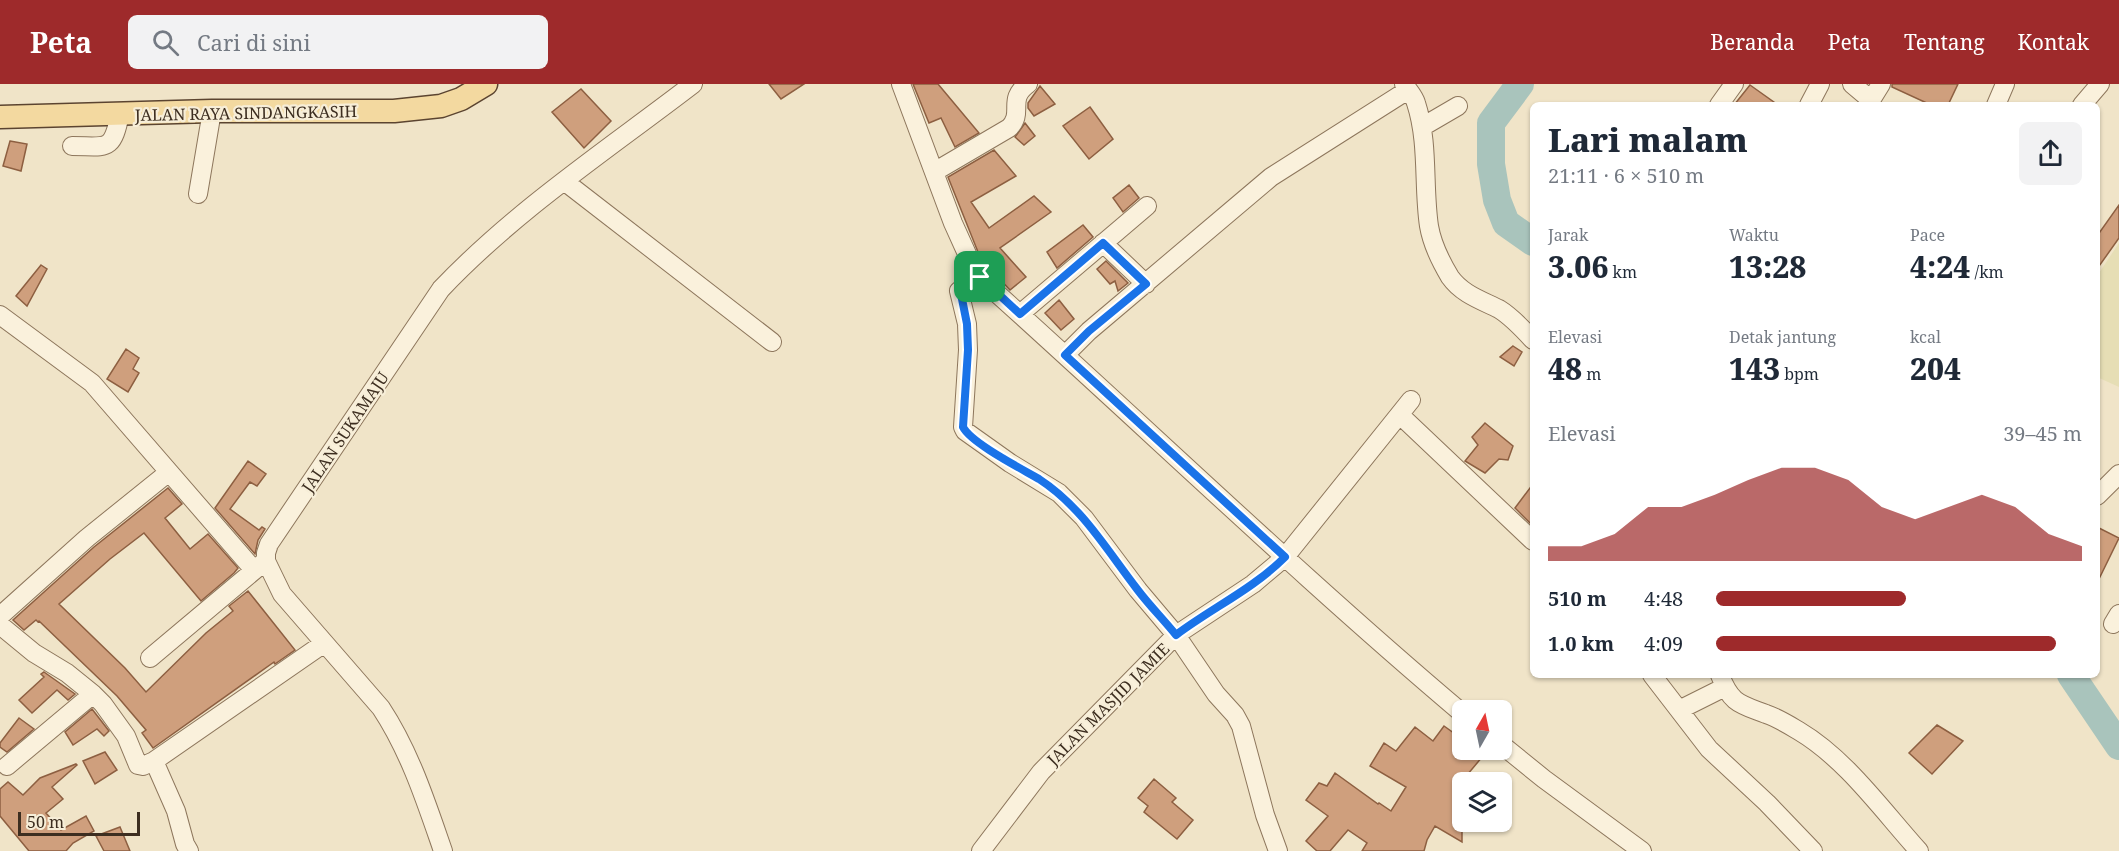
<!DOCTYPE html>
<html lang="id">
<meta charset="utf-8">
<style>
body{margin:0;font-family:"Noto Serif",serif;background:#f2f2f3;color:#1f2937;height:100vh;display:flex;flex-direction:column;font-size:22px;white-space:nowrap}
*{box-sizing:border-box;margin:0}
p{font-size:20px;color:#747a83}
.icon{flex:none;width:33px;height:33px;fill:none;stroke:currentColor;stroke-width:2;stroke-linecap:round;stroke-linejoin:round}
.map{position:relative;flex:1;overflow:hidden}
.details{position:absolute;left:1530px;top:18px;width:570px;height:576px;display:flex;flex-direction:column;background:#fff;border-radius:9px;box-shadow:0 2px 4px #0004}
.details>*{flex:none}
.needle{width:39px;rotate:9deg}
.buttons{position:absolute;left:1452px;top:616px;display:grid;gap:12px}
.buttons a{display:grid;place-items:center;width:60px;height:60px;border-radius:9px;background:#fff;box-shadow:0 2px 4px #0004;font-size:30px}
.scale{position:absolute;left:18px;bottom:15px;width:122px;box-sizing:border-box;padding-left:6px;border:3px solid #3d2e20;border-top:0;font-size:16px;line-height:21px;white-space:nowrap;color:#3d2e20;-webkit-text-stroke:4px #f7eed8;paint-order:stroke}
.pin{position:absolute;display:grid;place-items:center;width:51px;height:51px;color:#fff;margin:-26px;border-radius:12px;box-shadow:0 3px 9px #0006}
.round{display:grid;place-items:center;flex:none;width:63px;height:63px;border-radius:9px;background:#f2f2f3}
.headline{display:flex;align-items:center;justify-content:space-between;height:102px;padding:0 18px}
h1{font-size:33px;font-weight:800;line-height:45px}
.stats{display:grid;grid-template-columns:repeat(3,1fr);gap:9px;height:102px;padding:6px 18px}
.stats div{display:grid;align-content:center}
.stats b{font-size:30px;font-weight:800}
.stats small{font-size:16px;font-weight:400}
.stats p{font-size:16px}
.chart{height:168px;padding:12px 18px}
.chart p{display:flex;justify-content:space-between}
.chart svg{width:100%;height:108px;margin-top:6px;fill:#9e2a2b;opacity:.7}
ul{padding:0 18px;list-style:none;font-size:20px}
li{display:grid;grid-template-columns:96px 72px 1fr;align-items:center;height:45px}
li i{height:15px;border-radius:8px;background:#9e2a2b}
header{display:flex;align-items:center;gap:36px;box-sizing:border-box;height:84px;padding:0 30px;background:#9e2a2b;color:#fff}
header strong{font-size:28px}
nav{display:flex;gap:33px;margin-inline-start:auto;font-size:21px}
.search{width:420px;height:54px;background:#f2f2f3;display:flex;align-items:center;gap:15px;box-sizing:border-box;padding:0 21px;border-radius:9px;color:#747a83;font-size:22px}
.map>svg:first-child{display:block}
</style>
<header>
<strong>Peta</strong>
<div class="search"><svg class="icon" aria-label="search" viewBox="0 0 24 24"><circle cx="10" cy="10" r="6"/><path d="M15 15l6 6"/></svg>Cari di sini</div>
<nav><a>Beranda</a><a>Peta</a><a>Tentang</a><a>Kontak</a></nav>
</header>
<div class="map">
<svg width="2119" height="767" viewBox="0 0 2119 767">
<rect width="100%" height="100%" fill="#f0e4c8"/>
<path fill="#e6deb5" d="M2119,159V303L2097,293V192Z"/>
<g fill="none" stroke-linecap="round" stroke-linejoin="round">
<path stroke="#a9c4bc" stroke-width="28" d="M1520,0L1491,39V80L1497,116L1506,139L1533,158
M2071,591L2119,662"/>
</g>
<path fill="#cf9f7d" stroke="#8d5f41" stroke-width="1.5" d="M769,0H804L781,15Z
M913,0H938L979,49L955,63L941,34L929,39Z
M1892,0H1958L1948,21H1931L1892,3Z
M1750,1L1778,21H1734Z
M1040,2L1055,20L1034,32L1028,24V19Z
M581,5L611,37L584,64L552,28Z
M1090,23L1113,55L1089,75L1063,42Z
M1025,39L1035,52L1024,61L1015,53Z
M10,57L27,60L21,87L3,82Z
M994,66L1016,92L971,118L989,144L1034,112L1051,128L1000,164L1026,193L1010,206L993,188L978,168L948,93Z
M1129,101L1139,114L1123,128L1113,114Z
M2119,121V154L2097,185V152Z
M1083,141L1093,153L1057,184L1047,168Z
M1106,177L1128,199L1118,207L1115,197L1110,200L1097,185Z
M41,181L47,185L27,222L16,212Z
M1059,216L1074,235L1061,246L1045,229Z
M1513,262L1522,268L1514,282L1500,273Z
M126,265L139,274L133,285L139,289L128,308L107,295Z
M1485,339L1513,362L1508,376L1499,375L1485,389L1465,377L1478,361L1472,353Z
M248,377L266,390L257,402L250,398L230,425L259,446L262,443L265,445L258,456L255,470L215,424Z
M1533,400V442L1515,424Z
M168,404L182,420L165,434L190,465L208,450L238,484L234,489L201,517L144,449L110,475L59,520L125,584L146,608L206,549L233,527L229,522L248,507L295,566L275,580L274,578L153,664L142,649L146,646L117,612L39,537L38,538L36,536L24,546L13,536L94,463Z
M2097,443L2119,454L2097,499Z
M44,588L75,610L68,616L57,606L32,629L19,616L44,593L41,590Z
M92,625L109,647L104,652L97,645L73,661L65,648Z
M19,634L34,645L7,668L0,663V659Z
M1937,641L1963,657L1932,690L1909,669Z
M1444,642L1462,655V666H1488L1462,697V758L1435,742L1427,756L1424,767H1362L1367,759L1348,746L1330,767H1317L1306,757L1328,732L1306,716L1319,699L1327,702L1335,689L1378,720L1379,719L1391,727L1406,703L1370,682L1384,659L1396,667L1415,643L1433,657Z
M105,668L117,686L95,700L83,677Z
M76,680L77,681L52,703L63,715L46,729L61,746L86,732L94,747L73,759L66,767H29L0,732V705L8,698L23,711L40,694Z
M1154,695L1176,714L1172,718L1193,736L1177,755L1144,728L1148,722L1138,714Z
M120,743L130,767H104L96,752Z"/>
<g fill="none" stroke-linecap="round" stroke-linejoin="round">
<defs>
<path id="minor" d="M901,0L953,139L972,181L992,205C1149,346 1301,493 1462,629
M1404,0C1408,6 1414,12 1416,19C1429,59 1423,102 1429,142C1432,160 1441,178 1450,193C1462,210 1481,216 1499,225C1512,233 1523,245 1533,256
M1852,0L1871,16
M1719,21L1734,0
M1809,21L1820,0
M1868,21L1881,0
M1996,21L2005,0
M2082,21L2100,0
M1422,43L1458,22
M72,62C107,62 112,69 120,30
M934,88L1009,44C1025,28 1006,16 1028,0
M564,97L772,258
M198,110L212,27
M1103,159L1146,200
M980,193L965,202L959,207L967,240L968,266L963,343L965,347L1010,379L1059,409L1084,434L1138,506L1176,551L1216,610L1235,631L1241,642L1265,731L1278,767
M1020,230L1147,122
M0,231L92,299L254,486
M1065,271L1089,247L1271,93L1408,6
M1400,331L1533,457
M2097,412L2119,390
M0,532L87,454L169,388
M2113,540L2119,530
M0,541L34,569L67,589L93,610L103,620L126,652L138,681L143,682L154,677L323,560
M150,574L263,479
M1652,591L1709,665L1767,719L1813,767
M1720,591C1731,620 1740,620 1766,630C1778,634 1789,641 1799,647C1846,675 1882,726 1919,767
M1679,626L1725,603
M1502,661L1544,695L1642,767
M154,677L176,727L185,760L189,767
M7,682L93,610
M443,767C426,718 410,668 381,624L282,510L266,477V469L269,460L441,205C516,126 607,66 693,0
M981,767L1041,688L1176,551L1253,500L1285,473L1411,316"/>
<path id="major" d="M0,33L212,27H394L441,22L461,15L486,0"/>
</defs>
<use href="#minor" stroke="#8d765c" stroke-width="20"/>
<use href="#major" stroke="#5b4430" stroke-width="25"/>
<use href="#minor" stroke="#faf1dc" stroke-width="18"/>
<use href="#major" stroke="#f3d9a0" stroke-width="22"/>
</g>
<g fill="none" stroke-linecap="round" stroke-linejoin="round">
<defs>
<path id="route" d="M1103,159L1146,200L1089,247L1065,271L1285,473C1253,505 1212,524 1176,551C1163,535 1149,521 1137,505C1106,465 1082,423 1039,395C1022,385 971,359 963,343L968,266L967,240L960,205L980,193L1020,230Z"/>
</defs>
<use href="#route" stroke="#fff" stroke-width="12"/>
<use href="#route" stroke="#1a73e8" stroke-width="8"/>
</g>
<g text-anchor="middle" stroke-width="4.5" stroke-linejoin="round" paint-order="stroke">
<g font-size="16" fill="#3d2e20" stroke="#f7eed8">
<text transform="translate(246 29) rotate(-1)" y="6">JALAN RAYA SINDANGKASIH</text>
<text transform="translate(345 348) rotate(-56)" y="6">JALAN SUKAMAJU</text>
<text transform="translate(1108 620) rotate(-45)" y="6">JALAN MASJID JAMIE</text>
</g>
</g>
</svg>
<div class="buttons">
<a><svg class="needle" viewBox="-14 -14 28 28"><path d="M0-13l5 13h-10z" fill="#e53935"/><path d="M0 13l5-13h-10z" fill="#747a83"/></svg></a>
<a><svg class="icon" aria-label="layers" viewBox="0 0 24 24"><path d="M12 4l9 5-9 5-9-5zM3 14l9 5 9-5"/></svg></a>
</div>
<div class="scale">50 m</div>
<div class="pin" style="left:980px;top:193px;background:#1e9e55"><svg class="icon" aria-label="arrive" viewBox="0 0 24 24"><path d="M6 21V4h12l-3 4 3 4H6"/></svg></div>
<section class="details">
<div class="headline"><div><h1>Lari malam</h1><p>21:11 · 6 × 510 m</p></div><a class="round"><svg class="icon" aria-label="share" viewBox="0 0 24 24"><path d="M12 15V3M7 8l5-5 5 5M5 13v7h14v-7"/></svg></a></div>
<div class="stats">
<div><p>Jarak</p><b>3.06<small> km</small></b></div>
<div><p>Waktu</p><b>13:28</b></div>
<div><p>Pace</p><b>4:24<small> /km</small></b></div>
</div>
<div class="stats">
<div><p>Elevasi</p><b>48<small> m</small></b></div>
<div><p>Detak jantung</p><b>143<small> bpm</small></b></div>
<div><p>kcal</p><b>204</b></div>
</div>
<div class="chart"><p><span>Elevasi</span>39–45 m</p>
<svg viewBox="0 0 160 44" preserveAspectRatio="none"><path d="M0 44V38L10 38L20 33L30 22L40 22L50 17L60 11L70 6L80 6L90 11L100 22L110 27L120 22L130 17L140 22L150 33L160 38V44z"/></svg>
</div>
<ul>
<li><b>510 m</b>4:48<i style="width:52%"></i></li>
<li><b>1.0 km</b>4:09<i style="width:93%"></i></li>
</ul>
</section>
</div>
